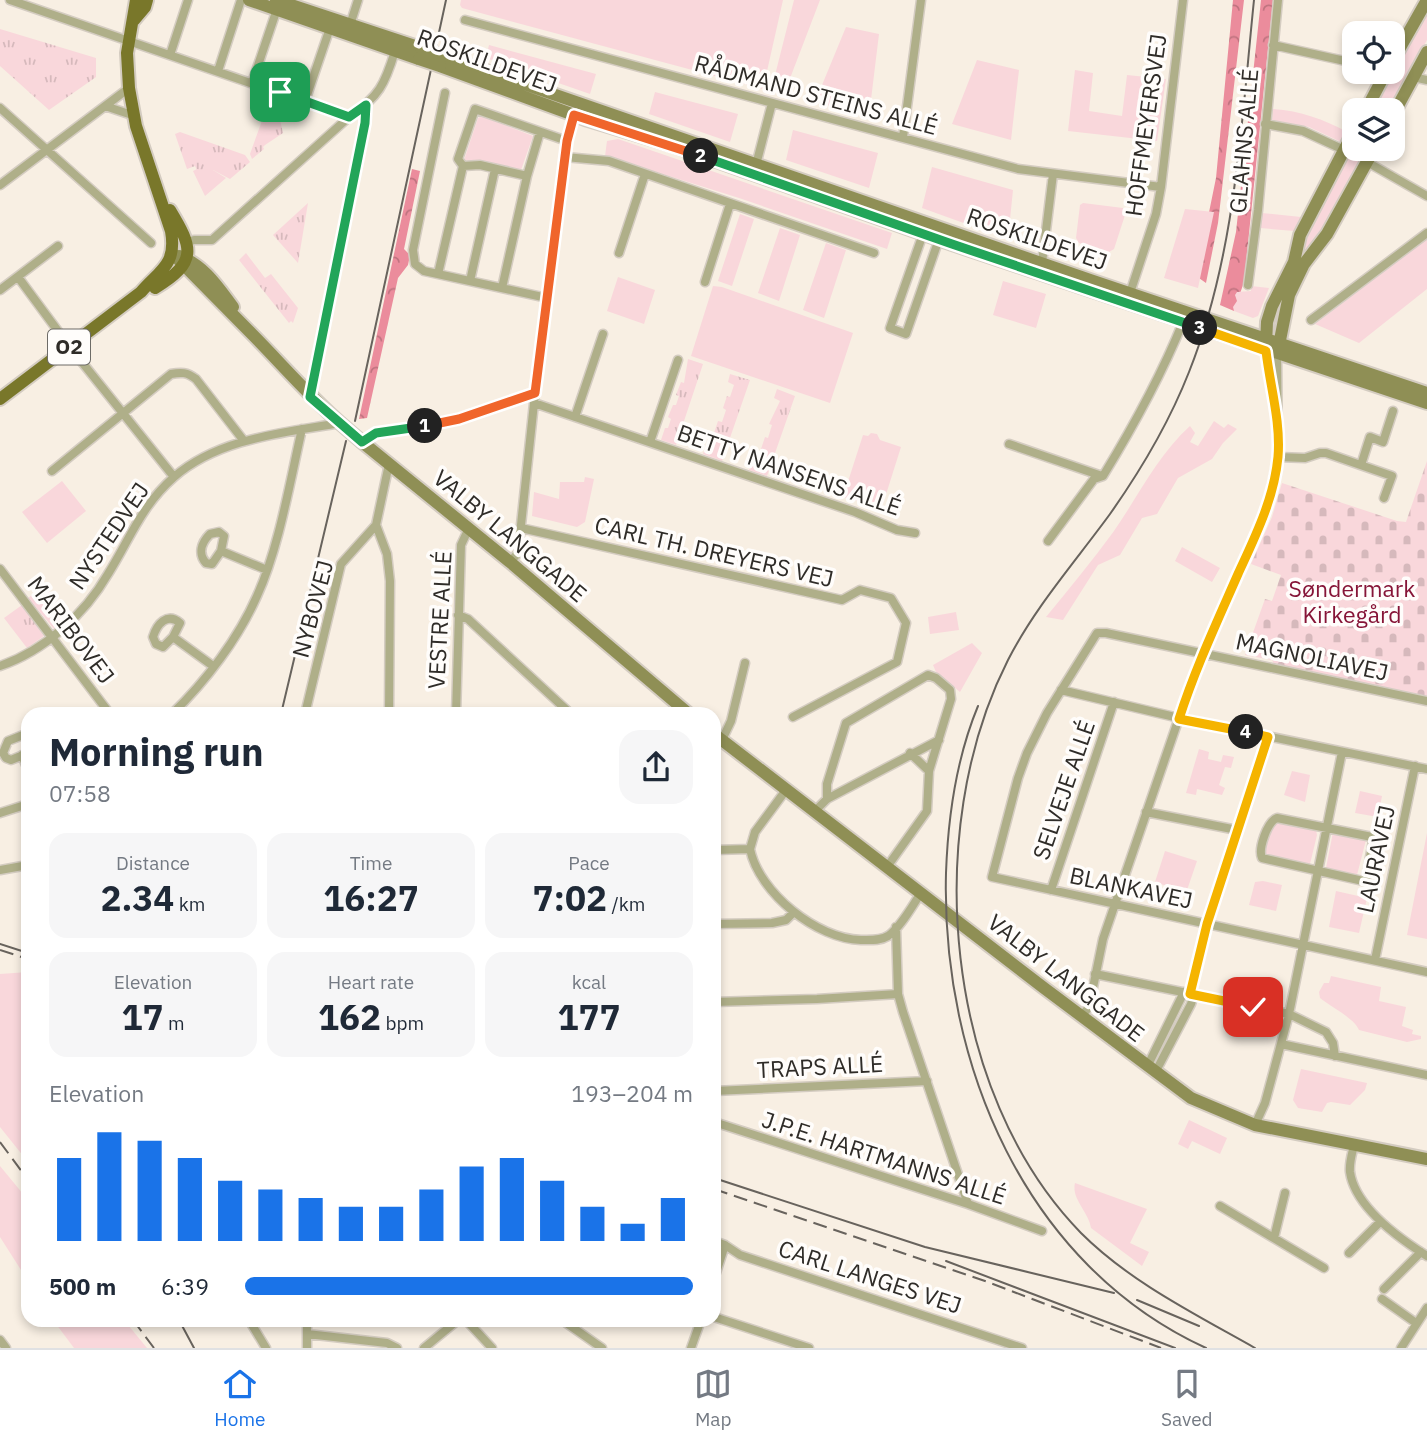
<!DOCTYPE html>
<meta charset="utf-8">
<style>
body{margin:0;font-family:"IBM Plex Sans",sans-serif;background:#f6f6f7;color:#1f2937;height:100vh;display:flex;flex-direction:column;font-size:26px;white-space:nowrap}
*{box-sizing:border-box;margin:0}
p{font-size:23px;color:#747a83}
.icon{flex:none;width:38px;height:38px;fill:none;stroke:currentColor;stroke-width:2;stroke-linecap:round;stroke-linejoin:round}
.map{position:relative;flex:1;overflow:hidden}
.sheet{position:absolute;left:21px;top:707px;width:700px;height:620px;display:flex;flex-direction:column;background:#fff;border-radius:21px;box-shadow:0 4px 10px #0003}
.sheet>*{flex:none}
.fabs{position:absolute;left:1342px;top:21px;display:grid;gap:14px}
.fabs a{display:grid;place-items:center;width:63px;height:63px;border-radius:14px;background:#fff;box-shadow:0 4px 10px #0003;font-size:35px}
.pin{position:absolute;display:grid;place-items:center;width:60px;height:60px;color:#fff;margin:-30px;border-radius:14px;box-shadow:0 4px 10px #0006}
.km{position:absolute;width:35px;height:35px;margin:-18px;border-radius:50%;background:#222;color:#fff;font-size:19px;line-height:35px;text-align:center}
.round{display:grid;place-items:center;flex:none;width:74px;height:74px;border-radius:21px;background:#f6f6f7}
.summary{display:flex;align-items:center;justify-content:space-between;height:119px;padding:0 28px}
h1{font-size:38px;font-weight:800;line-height:52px}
.metrics{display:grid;grid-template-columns:repeat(3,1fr);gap:10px;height:119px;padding:7px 28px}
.metrics div{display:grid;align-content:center;border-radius:18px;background:#f6f6f7;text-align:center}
.metrics b{font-size:35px;font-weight:800}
.metrics small{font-size:19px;font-weight:400}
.metrics p{font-size:19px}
.chart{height:196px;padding:14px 28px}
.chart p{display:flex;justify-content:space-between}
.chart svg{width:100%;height:126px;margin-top:7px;stroke:#1a73e8;stroke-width:6}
ul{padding:0 28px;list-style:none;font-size:23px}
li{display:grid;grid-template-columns:112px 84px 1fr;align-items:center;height:52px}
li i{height:18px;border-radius:9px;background:#1a73e8}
.dock{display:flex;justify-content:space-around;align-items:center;height:98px;border-top:2px solid #e0e1e3;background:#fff;font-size:19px;color:#747a83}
.dock a{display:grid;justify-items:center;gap:4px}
.dock .selected{color:#1a73e8}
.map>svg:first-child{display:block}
</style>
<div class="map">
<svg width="1427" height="1348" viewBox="0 0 1427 1348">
<defs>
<pattern id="grass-tufts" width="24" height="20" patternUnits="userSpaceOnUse" patternTransform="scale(1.75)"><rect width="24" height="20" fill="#f9d7db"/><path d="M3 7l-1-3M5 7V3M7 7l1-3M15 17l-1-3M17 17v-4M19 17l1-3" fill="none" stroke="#d6b9bc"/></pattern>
<pattern id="forest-crowns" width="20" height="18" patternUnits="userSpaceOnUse" patternTransform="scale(1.75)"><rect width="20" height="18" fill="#eb8c9c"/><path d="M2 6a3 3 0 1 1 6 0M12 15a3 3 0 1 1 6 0" fill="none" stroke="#bf737f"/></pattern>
<pattern id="cemetery-stones" width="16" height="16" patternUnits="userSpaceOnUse" patternTransform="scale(1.75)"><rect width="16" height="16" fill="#f9d7db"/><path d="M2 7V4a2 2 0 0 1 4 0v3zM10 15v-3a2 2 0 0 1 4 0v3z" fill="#d6b9bc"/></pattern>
</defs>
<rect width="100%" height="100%" fill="#f8efe3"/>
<path fill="url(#grass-tufts)" d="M0,29L96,58V77L49,110L0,66Z
M264,115L280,120L283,133L265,145L263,147L264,149L252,159L250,154Z
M180,132L245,155L250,162L230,179L213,170H197L195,166L187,169L175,134Z
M308,203L298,263L273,235Z
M246,253L265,278L271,274L298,308L293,323L291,321L289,323L239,260Z
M688,359L703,364L676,445L661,440L665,428H668L671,419L668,417L673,405H676L679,396L676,395L681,382L684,383Z
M730,374L750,380L722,461L703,454L706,445L713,447L717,435L714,433L718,421L722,422L726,410L723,408L727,396L730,397L734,385L728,382Z
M777,389L795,396L767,476L749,470L752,461L759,463L763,451L761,449L765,437L768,438L772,425L769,424L780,401L774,398Z
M45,586L69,617L54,629L28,598Z
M22,605L44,636L27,648L4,618Z"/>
<path fill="url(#forest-crowns)" d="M1233,0H1244L1218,223L1206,283L1196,276L1216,178Z
M1261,0H1273L1244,282L1234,311L1220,305L1236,232Z
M412,169L420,171L404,249L410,255L408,265L398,278L367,418L359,419Z"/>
<path fill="url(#cemetery-stones)" d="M1427,461V696L1274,664L1272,660L1245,655L1265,599L1272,601L1281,575L1251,564L1272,517L1282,483L1397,521L1406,522Z"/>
<path fill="#f9d7db" d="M461,0H783L763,89L462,8L460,5Z
M794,0H820L784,94L771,91Z
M1427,8V40L1389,110H1372Z
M846,27L879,34L869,116L815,102Z
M489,45L596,74L590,94L486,58Z
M977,60L1019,70L1011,140L952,124Z
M1075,70L1093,73L1089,111L1122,116L1127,75L1166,79L1157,141L1068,131Z
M655,92L738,114L730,142L649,114Z
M1273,109C1301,111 1323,119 1347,132L1341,142L1309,127L1272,120Z
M482,116L533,136L521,170L464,160L478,118Z
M793,130L878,153L869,188L786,160Z
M618,139L892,233L887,249L739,198L605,156L607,141Z
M1354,142V149H1368L1319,238L1307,250H1305L1306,231Z
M932,167L1013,190L1008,239L922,208Z
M197,169L213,170L226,178L205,196L193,171Z
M1083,203L1123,208L1126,212L1114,249L1109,252L1079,243L1076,238L1080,205Z
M1185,209L1214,212L1198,288L1164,278Z
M1262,213L1301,217L1294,231L1260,228Z
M740,214L754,219L732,286L718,281Z
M780,228L800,235L779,301L758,293Z
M1427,239V289L1359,343L1315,324Z
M826,243L846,250L824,318L803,310Z
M618,277L655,290L644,324L607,311Z
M1003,281L1046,294L1036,328L993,315Z
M713,286L722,287L853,333L830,403L691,356Z
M1251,286L1269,288L1258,316L1253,318L1234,311L1233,307L1237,301L1235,295L1237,292L1251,291Z
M1214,421L1224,428L1228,424L1237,429L1223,443L1212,459L1178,478L1157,514L1142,518L1120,555L1098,565L1063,620L1046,617C1069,589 1092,561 1114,531C1139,495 1157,456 1190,426L1195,433L1190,442L1198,446Z
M871,433L877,434L880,440L901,447L882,507L843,497L863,435L868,436Z
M585,477L594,479L585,522L577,527L532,516L534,492L559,499L560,482H584Z
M62,481L86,511L47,543L22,512Z
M1182,547L1220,568L1212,582L1175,561Z
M956,612L959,630L930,634L928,617Z
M972,643L982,653L960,692L936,672L933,665Z
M1199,749L1209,752L1208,759L1221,762L1223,755L1234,757L1231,768L1225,767L1219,785L1225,788L1222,795L1197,789L1196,795L1186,793Z
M1292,771L1310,775L1305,802L1284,795Z
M1360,791L1382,796L1378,817L1355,813Z
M1278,822L1316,830L1317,835L1310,864L1266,857L1264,851L1272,826Z
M1333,832L1366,840L1357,875L1326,868Z
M1427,833V939L1407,935Z
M1165,851L1197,861L1186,893L1155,882Z
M1263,881L1282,885L1276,911L1249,905L1255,882Z
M1336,891L1367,898L1359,933L1329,927Z
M28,972V1162L0,1127V974Z
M1331,976L1381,987L1379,1001L1406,1007L1402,1026L1413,1030L1412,1034L1421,1036V1039L1407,1042L1359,1030C1354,1018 1331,1007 1320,998L1319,992L1324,983H1329Z
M1301,1069L1367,1083L1365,1090L1350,1105L1331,1102L1327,1103L1322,1112L1298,1108L1293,1100Z
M1189,1120L1227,1138L1220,1154L1192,1141L1188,1149L1178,1144Z
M0,1166L28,1200V1281L0,1237Z
M1075,1183L1147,1209L1130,1243L1149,1252L1142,1266L1091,1228C1089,1212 1071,1199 1075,1183Z
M53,1320H124L147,1348H74Z"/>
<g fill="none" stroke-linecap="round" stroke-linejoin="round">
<defs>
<path id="street" d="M10,0L349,117
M465,20L1018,169L1161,187
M350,25L358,0
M1273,45L1354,63
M170,55L188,0
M218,71L241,0
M1413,77L1427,80
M252,83L277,9
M445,93L413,250L415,264L424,271L547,298
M305,101L330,28
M105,106L135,116
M0,108L151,243
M1265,124L1303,131L1344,150
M903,137L921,0
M565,157L609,161L874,253
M1367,162L1427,196
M756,165L772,103
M463,166L480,165L527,176
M0,185L129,88
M934,226L939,239L906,334L890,328L923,234Z
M188,242L194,240H212L349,117C379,97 385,84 395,51
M619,253L645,174
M1042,263L1053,174
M438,274L463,166L458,159L475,109L567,141
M18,277L69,346L174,477
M470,281L495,169
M705,282L730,204
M1248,285L1258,210L1278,0
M502,288L527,176L540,132
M0,290L58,246
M1130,293L1156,214L1161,187L1183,0
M1311,320L1427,233
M1266,350L1275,410
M310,397L365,123L366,105
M534,403L855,512L897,530L915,533
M575,417L603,334
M362,442L376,433L457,419L535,393
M650,442L678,360
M1009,444L1102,476
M1278,457L1305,458L1320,453H1326L1392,476L1384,498
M389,464L376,525L387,554L390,581L389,714
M1361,465L1370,437L1383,442L1393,411
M52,471L171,374C181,372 187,372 196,379L244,441
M521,528L842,600L860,590L891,598L906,623L897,662L793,717
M1048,541L1094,479L1103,476C1133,427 1161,376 1183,322
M221,551L224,536L219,532L210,534C201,543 198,554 206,563L212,564L221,551L267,570
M510,562L518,553L537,375L567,141L575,113
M0,569L110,714
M458,615L468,619L571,714
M173,637L180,623C167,612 157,624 153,637L156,644L163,647L173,637L213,666
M0,666C44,651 85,614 108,574C130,539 141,506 174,477C219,438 283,433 340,423
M1061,690L1179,718L1427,769
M1427,701L1106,633H1097L1047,713L1027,753L1018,778L992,877L1427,972
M172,714C206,681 238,639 257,596C279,548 290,481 302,429
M305,714L341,564L376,525
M456,714L461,545L469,528
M28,737L23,735L8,741L3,753L6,758L11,760L28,753
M722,740L731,721L745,663
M910,753L929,771
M22,755L28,770
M827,799V784L846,723L928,675L936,678L950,690L951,699L929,771L927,811L887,867
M815,811L827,799L939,740
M1146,812L1237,830
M0,813L28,804
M1277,818L1372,837L1373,841L1366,879L1363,881L1262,858C1258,849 1267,822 1277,818Z
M750,849C759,893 817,939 861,940C870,940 880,941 888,936C901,927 912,906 921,893
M714,850L750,849L755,832L786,790
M0,870L28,865
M1051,890L1114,702
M714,924L772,923L786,920L794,912
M896,927L898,994L903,1012L968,1204
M1375,960L1415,766
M1095,974L1289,1014L1326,1032L1333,1043L1335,1056
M1190,994L1207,924L1268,737
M714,1002L817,999L898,994
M1081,1017L1089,1007L1103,939L1191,683L1251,546L1269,499L1278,457L1277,354
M1281,1044L1427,1075
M1147,1067L1184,992
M1155,1073L1191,1004L1194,995
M714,1091L927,1081
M714,1122L968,1204L1042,1231
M1255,1125L1265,1103L1289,1014L1342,752
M1354,1145C1352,1154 1349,1163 1350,1172C1355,1207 1400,1239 1427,1256
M1220,1206L1324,1268
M1274,1238L1285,1193
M714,1241L725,1245L740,1255L1022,1348
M1349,1253L1380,1222
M714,1279L725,1245
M1384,1289L1421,1252
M1382,1299L1416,1323
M714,1317L809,1348
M249,1320L266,1348
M466,1320L492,1348
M562,1320L602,1348
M307,1334L387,1343L397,1348
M0,1340L6,1348
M307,1348V1320
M424,1348L458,1320
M691,1348L701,1320
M1401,1348L1427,1308"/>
<path id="secondary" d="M249,0L419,59
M276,0L421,48
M443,56L1090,280L1427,393
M1393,60L1427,0
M440,66L585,119L668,144L952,244L1427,403
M1366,110L1386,72
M1393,115L1427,52
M172,253C197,278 223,305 248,330C279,361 307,394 340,423
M179,256C204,265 218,287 233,307
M1266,345L1267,322L1272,306L1294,262L1300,235L1354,131
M1278,350L1289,295L1304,264L1327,234L1374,149
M362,442L510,562L689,714
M714,734L1044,988L1191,1098L1255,1125L1427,1159"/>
<path id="primary" d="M134,20L145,7L147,0
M155,288C198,262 193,248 170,210
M0,399L141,292C160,270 177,265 171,231L136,126L129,88L127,53L136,0"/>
</defs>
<use href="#street" stroke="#d4ccc1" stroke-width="11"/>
<use href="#secondary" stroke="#d4ccc1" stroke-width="16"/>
<use href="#primary" stroke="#d4ccc1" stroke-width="16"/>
<use href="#street" stroke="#afaf89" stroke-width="8"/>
<use href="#secondary" stroke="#8f8f55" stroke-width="12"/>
<use href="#primary" stroke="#79772a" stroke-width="12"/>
<path stroke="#68635d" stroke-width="2" d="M1254,0C1241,125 1236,254 1189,372C1169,423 1141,470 1110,514C1075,562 1035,607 1008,660C921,831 944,1093 1081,1233C1130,1282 1195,1314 1255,1348
M355,421L446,0
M978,706C956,759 948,816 946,873C941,1063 1025,1265 1206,1348
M281,714L346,441
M0,944L28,953
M714,1178L925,1247L1114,1293
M946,1261L1175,1348
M1137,1300L1199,1326
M179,1320L194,1348"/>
<path stroke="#68635d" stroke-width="2" stroke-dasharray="14 7" stroke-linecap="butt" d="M0,950L28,959
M0,1142L28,1180
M714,1189L985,1281L1161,1348
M133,1320L154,1348"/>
<defs>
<path id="secondary-bridge" d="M421,48L443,56
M419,59L440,66
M340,423L362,442"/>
</defs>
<use href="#secondary-bridge" stroke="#d4ccc1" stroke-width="16" stroke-linecap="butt"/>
<use href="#secondary-bridge" stroke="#8f8f55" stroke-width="12"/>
</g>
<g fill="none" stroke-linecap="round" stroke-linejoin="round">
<defs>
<path id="split-1" d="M280,92L349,117L366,105L365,123L310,397L362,442L376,433L425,426"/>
<path id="split-2" d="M425,426L459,419L535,393L567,141L574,115L701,156"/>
<path id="split-3" d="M701,156L952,244L1200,328"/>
<path id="split-4" d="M1200,328L1266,351C1270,386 1281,422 1278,457C1274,499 1255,537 1238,574C1217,622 1195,669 1179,719L1246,732"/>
<path id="split-5" d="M1246,732L1268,737L1207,924L1190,994L1253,1007"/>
</defs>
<use href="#split-1" stroke="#fff" stroke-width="14"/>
<use href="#split-2" stroke="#fff" stroke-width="14"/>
<use href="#split-3" stroke="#fff" stroke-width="14"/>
<use href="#split-4" stroke="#fff" stroke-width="14"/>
<use href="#split-5" stroke="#fff" stroke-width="14"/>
<use href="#split-1" stroke="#22a559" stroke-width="9"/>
<use href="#split-2" stroke="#f0652b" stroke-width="9"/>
<use href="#split-3" stroke="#22a559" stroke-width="9"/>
<use href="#split-4" stroke="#f5b400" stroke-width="9"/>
<use href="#split-5" stroke="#f5b400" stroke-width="9"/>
</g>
<g text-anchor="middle" stroke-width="7" stroke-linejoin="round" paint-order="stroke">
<rect fill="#fffdfb" stroke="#6d6b67" stroke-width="2" x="48" y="329.5" width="42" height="35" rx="5"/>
<g font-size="21" font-weight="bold" fill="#2f2c28">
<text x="69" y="354">O2</text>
</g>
<g font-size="23" fill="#2f2c28" stroke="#fffdfb">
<text transform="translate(487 61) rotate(20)" y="8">ROSKILDEVEJ</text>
<text transform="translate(816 95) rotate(15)" y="8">RÅDMAND STEINS ALLÉ</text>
<text transform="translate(1146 125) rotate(-82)" y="8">HOFFMEYERSVEJ</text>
<text transform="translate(1244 141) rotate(-85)" y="8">GLAHNS ALLÉ</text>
<text transform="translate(1037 239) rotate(19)" y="8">ROSKILDEVEJ</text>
<text transform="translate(789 470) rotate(19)" y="8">BETTY NANSENS ALLÉ</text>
<text transform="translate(109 536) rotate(-56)" y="8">NYSTEDVEJ</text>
<text transform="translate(510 536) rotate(40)" y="8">VALBY LANGGADE</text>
<text transform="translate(714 552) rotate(13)" y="8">CARL TH. DREYERS VEJ</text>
<text transform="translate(313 609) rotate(-75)" y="8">NYBOVEJ</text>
<text transform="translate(440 620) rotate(-87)" y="8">VESTRE ALLÉ</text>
<text transform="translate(71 630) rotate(53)" y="8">MARIBOVEJ</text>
<text transform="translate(1312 657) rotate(12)" y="8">MAGNOLIAVEJ</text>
<text transform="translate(1064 790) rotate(-71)" y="8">SELVEJE ALLÉ</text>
<text transform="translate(1376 859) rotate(-78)" y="8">LAURAVEJ</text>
<text transform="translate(1131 888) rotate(12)" y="8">BLANKAVEJ</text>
<text transform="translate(1066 978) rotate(38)" y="8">VALBY LANGGADE</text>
<text transform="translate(820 1067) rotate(-3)" y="8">TRAPS ALLÉ</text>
<text transform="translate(884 1158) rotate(18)" y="8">J.P.E. HARTMANNS ALLÉ</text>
<text transform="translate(870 1277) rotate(18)" y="8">CARL LANGES VEJ</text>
</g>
<g font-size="23" fill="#861538" stroke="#fffdfb">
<text x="1352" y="597">Søndermark<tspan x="1352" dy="26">Kirkegård</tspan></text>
</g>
</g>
</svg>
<div class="fabs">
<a><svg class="icon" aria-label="locate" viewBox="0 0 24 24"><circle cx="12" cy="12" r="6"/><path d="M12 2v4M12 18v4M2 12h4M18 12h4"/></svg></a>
<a><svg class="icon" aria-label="layers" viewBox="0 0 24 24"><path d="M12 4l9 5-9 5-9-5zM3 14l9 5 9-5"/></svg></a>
</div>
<div class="pin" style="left:280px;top:92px;background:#1e9e55"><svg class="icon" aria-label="arrive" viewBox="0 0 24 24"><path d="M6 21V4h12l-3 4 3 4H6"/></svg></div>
<div class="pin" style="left:1253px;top:1007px;background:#d93025"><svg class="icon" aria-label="check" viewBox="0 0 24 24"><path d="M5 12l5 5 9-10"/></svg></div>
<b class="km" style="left:425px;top:426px">1</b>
<b class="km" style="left:701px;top:156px">2</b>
<b class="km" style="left:1200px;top:328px">3</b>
<b class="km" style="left:1246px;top:732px">4</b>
<section class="sheet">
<div class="summary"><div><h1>Morning run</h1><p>07:58</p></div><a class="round"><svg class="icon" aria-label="share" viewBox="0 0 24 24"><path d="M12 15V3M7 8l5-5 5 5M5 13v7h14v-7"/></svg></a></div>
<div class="metrics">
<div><p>Distance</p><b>2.34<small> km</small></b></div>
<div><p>Time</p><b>16:27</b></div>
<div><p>Pace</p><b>7:02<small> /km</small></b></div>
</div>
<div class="metrics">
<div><p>Elevation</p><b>17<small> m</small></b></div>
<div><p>Heart rate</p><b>162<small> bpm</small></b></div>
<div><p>kcal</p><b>177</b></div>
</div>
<div class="chart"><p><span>Elevation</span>193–204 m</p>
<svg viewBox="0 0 160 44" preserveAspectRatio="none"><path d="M5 44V15M15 44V6M25 44V9M35 44V15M45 44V23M55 44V26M65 44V29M75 44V32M85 44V32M95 44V26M105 44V18M115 44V15M125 44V23M135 44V32M145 44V38M155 44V29"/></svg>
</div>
<ul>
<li><b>500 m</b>6:39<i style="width:100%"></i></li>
</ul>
</section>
</div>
<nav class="dock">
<a class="selected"><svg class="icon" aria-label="home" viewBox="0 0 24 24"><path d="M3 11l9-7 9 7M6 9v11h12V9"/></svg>Home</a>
<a><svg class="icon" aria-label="map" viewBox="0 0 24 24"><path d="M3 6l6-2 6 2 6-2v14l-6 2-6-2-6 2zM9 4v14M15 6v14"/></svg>Map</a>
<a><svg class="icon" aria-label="saved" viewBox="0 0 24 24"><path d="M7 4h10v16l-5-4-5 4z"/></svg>Saved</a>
</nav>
